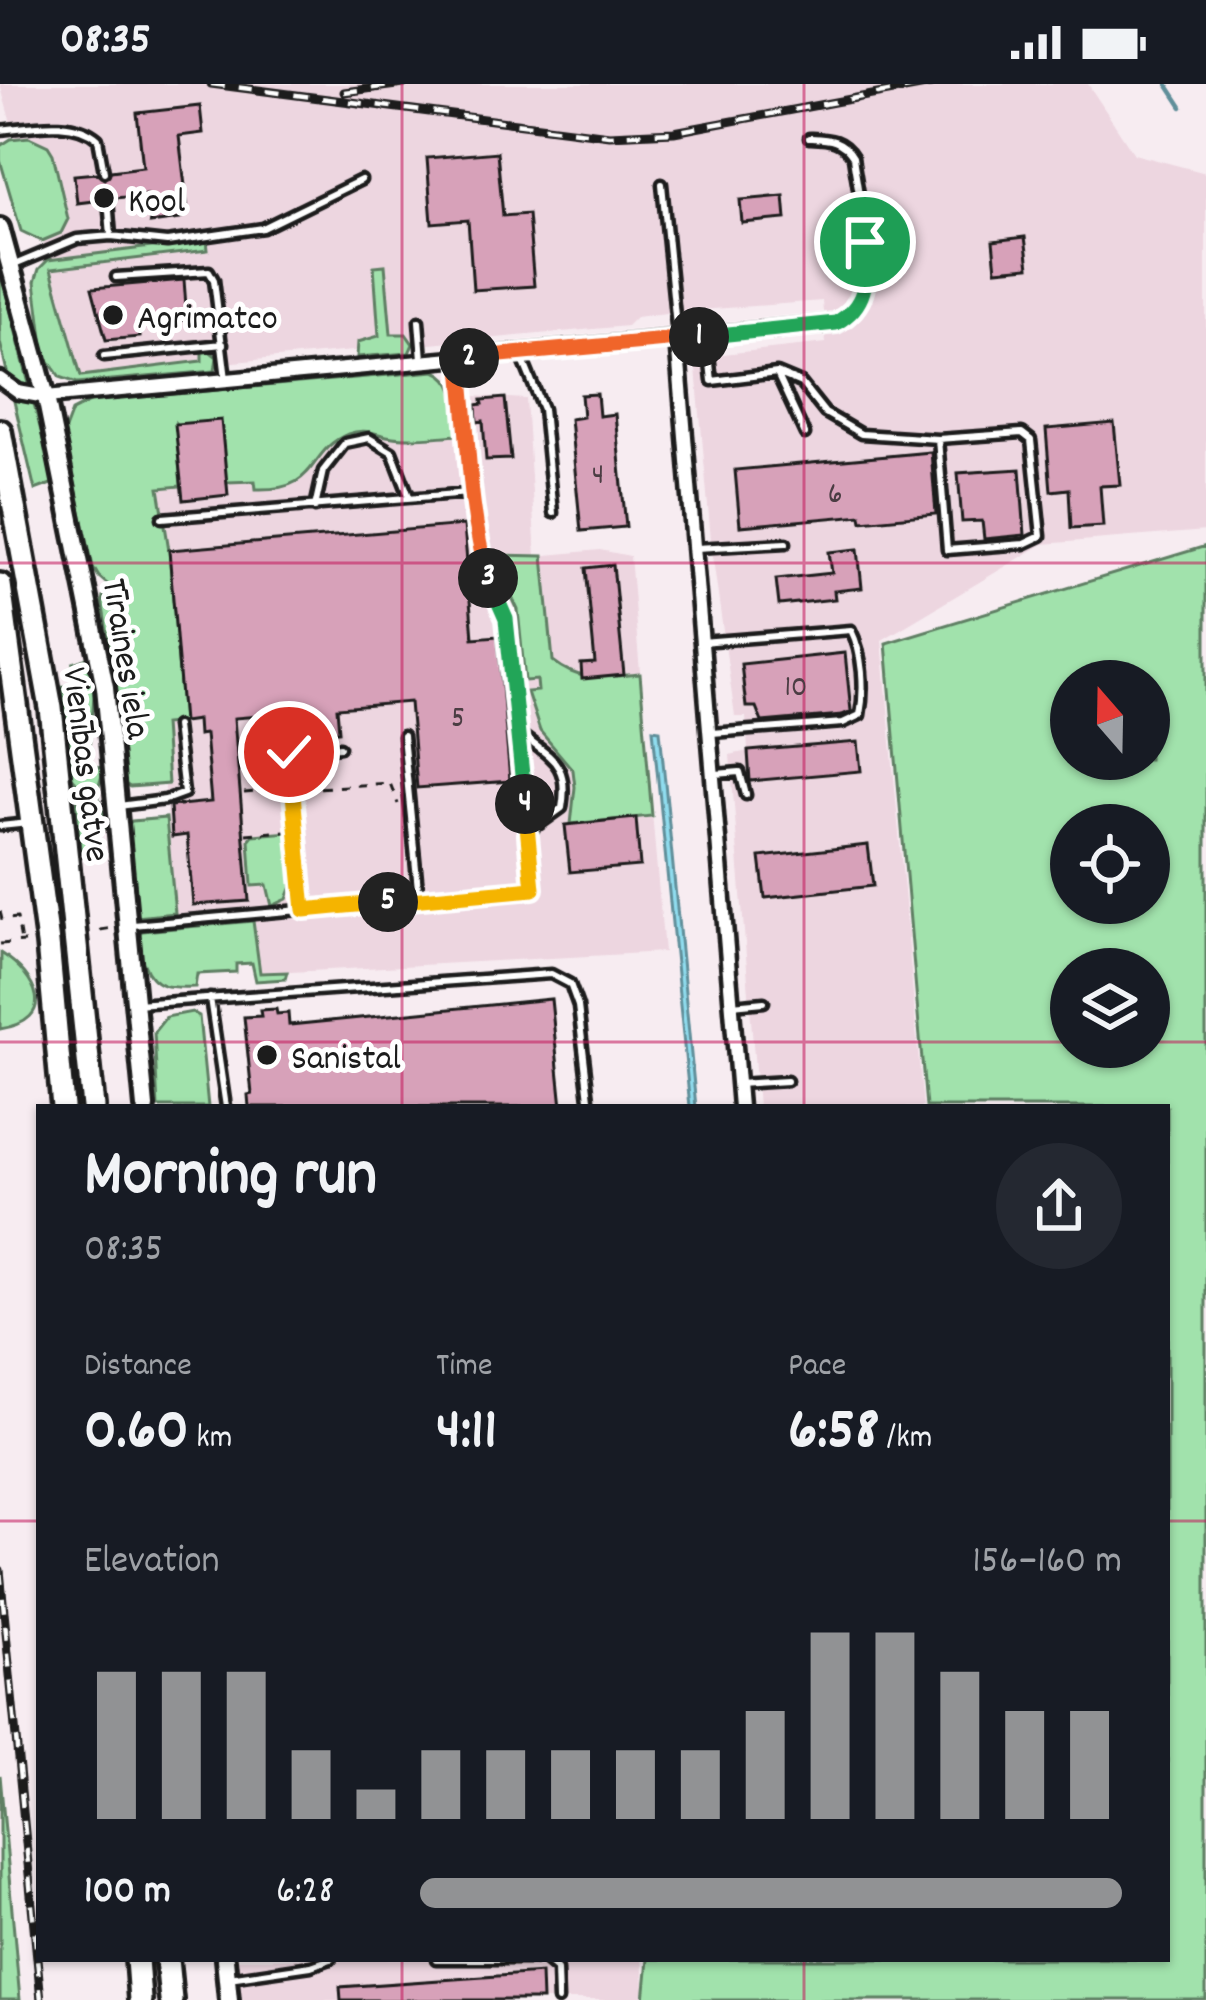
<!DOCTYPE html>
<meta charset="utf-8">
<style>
body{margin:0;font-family:Dekko,sans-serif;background:#242831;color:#f1f3f6;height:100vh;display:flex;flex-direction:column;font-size:45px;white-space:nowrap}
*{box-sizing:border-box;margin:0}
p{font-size:39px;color:#9ea1a6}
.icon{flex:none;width:66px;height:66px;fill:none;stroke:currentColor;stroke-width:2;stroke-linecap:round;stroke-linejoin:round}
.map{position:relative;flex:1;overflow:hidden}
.panel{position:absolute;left:36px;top:1020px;width:1134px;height:858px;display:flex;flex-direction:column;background:#171b24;border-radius:0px;box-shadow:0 3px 9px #0004}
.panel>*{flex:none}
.needle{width:78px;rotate:340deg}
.buttons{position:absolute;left:1050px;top:576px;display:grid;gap:24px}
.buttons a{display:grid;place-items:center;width:120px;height:120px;border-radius:50%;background:#171b24;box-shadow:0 3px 9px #0004;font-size:60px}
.pin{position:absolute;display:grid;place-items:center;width:102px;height:102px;color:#fff;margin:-51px;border:6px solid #fff;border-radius:50%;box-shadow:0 3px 12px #0007}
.km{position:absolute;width:60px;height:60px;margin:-30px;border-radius:50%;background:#222;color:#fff;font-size:33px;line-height:60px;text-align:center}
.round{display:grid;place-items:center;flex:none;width:126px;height:126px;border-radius:63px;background:#242831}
.overview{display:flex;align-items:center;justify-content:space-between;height:204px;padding:0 48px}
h1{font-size:66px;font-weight:700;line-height:90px}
.figures{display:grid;grid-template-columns:repeat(3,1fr);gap:18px;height:204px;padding:12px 48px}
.figures div{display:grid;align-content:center}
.figures b{font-size:60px;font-weight:700}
.figures small{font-size:33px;font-weight:400}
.figures p{font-size:33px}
.chart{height:336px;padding:24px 48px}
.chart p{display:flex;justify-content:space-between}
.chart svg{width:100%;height:216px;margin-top:12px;stroke:#919294;stroke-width:6}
ul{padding:0 48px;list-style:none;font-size:39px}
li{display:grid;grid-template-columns:192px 144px 1fr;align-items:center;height:90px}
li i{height:30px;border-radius:15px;background:#919294}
.status{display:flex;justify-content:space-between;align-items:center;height:84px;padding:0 60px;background:#171b24;direction:ltr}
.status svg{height:33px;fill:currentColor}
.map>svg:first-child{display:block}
</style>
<div class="status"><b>08:35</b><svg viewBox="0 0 49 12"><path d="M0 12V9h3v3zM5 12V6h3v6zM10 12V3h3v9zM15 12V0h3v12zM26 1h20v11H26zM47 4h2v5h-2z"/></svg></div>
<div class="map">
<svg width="1206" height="1916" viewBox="0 0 1206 1916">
<rect width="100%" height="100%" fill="#f7ecf1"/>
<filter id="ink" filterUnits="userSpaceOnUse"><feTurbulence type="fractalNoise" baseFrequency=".00833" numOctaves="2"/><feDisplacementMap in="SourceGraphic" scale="24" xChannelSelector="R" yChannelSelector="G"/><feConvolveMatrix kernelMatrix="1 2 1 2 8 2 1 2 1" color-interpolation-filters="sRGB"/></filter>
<g filter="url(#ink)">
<path fill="#edd6e0" d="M0,0H1088L1134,70L1206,89V447L1043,460L882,556L923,1023H758L730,671L748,667L746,633H735L712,468L695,273L826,259L822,217L673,228L636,233L627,242L81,292Z
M474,312L526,315L536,472L600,466L630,472L664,868L254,890L253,876L179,880L153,553L93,339L476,345Z
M235,1875H642L645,1916H239Z"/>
<path fill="#a1e2ac" stroke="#5e7f64" stroke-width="3" fill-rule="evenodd" d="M29,53L48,62L53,70L68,135L61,149L42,157L21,147L0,76V62L11,55Z
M207,156L208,166L51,185L81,292L202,277V266L207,265L217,273L215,287L77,299L60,293L44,270L35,198L39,185L48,176Z
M385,181L391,250H406L413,260L409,269L357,273L358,258L379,252L374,182Z
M0,185L54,399L35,406L0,258Z
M435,287C460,297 456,328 459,351C438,352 414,356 393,353C376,351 366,343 348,350C305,368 321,407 256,405L255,397L227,398L176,340L181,402L159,404L169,466L183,638L164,640L168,700L130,703L123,699L118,617L102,517L103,513L123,514L99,493L93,483L64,348L72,327L92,317Z
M1206,462V1916H644L648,1875H1167V1023H926L886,559ZM1071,597H1149V675H1071ZM1071,741H1149V819H1071ZM1071,885H1149V963H1071Z
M492,471L543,472L553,577C582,600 602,593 640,590L652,732L571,740L575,703L573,686L540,647L527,608L538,607L537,596L525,597L518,526Z
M87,574C104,606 84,648 91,681L104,685L97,708L107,743L95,747L100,757L91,768L80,765L76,719L84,707L70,691L68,639L60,631L63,612L59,602L85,604L84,595L72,592L73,579Z
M166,734L175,829L136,833L127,741L132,737Z
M289,748L294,797L287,815L272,822L267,801L252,802L249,756L253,751Z
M253,837L260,889L287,888L285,895L256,897L252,879L236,880V888L197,890L195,903C171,904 153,905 144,880H140L137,851L142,847Z
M1,869C37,892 59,936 0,945Z
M192,928L199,932L208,1023H158L154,948L166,933Z
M0,1691L20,1916H0Z"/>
<path fill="#8fdcee" stroke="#618f9a" stroke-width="3" d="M653,645L660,646L696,1023H690Z"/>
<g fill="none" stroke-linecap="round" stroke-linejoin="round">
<path stroke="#618f9a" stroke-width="4.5" d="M1167,0L1182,23"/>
</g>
<path fill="#d7a1b9" stroke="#1c1c1c" stroke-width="3" d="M200,22L203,49L179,52L188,127L180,135L150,139L147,111L115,114L106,108L101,116L77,119L74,91L96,89L104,95L111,87L143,83L137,29Z
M497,68L503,132L528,130L534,202L473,206L468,136L432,139L427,74Z
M784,112L786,135L742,139L740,116Z
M1025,153L1029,183L996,186L993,157Z
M184,196L187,236L139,240L140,253L106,256L92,204Z
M597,310L599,332L615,330L626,443L581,447L570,335L583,333L581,311Z
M505,314L511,375L486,376L483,337L477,338L476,321L483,320L482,316Z
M221,336L228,411L183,416L175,340Z
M1114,339L1120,401L1100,402L1103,442L1071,444L1069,405L1051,407L1046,345Z
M931,368L936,430L862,437L861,431L740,442L735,386Z
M1020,385L1025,451L984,455L982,437L962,438L958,389Z
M464,441L473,554L498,552L510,697L417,704L410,618L337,624L339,647L285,652L283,630L234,634L249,817L193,821L187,751L172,753L170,722L211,718L205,650L198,651L197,636L183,638L169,466Z
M858,465L862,504L834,507L835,515L779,521L776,495L832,489L829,468Z
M613,481L624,591L582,595L581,580L595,579L586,484Z
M845,569L851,627L842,631L762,638L756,623H746L741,580Z
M858,658L861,687L750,697L748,667Z
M636,734L640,782L570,788L565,741Z
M868,761L873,802L765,814L760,773Z
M551,915L562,1023H249L248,1011L252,1010L244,933L261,932L260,926L276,925L277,930L288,929L289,941Z
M541,1889L542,1916H341L340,1903Z"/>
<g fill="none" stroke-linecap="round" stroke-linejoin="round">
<defs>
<path id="lane" d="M0,46C31,43 73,33 98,55L104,88
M809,54C829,55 842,55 853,73C857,103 875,186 864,212C859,224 847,233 836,239
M662,100L677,252
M108,115L111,152L167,158L263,144L361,96
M12,182L77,155L111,152
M116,193L209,187L214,196L226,295
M419,237L422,275
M707,252L712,297L777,289L801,299L825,329L861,350L938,355L947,466L1024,460L1041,452L1031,356L1022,349L938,355
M520,269L543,325L553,429
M104,272L223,260
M460,275L469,345V409
M778,292L805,350
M315,423L323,387L345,359L369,354L392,368L409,412
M696,464L786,459
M701,558L851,546C863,570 865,605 860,631L843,639L712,649
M518,648C550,674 570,678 562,724L527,749
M403,652L419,815
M716,690L740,688L746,711
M119,722L165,716L184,709L176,642
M0,742L29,739
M304,825L289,668L340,663
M133,841L533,805L506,535L486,492L469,409L162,434
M210,914L226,1023
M136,920L551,890L570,900L578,922L589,1015
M732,921L764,918
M738,1000L787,997
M436,1875H535
M544,1875L557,1886L558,1916
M229,1894L311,1882L331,1875"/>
<path id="street" d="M677,255L740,1023
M0,295L18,308L46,313L836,239"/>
<path id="secondary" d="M0,144L46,313L105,603L145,1023
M225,1875L229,1916"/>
<path id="highway" d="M0,347L51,624L93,1023
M0,501L48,859L63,1023
M137,1875L140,1916
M167,1875L171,1916"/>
</defs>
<use href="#lane" stroke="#1c1c1c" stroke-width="15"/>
<use href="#street" stroke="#1c1c1c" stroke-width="21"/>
<use href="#secondary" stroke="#1c1c1c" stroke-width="26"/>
<use href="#highway" stroke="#1c1c1c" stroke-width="30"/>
<path stroke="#1c1c1c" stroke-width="3" stroke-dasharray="9 9" stroke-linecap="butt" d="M302,705L390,699L398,720
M244,709L280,706
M246,750L286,747
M0,827L2,836L17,834L21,858
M100,846L113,844
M0,860L25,858"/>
<use href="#lane" stroke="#fff" stroke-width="6"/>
<use href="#street" stroke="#fff" stroke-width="12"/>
<use href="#secondary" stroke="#fff" stroke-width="16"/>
<use href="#highway" stroke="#fff" stroke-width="21"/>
<defs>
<path id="rail" d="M211,0L609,51L674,48L931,0
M344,8L404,0
M0,1486L41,1916"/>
</defs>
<use href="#rail" stroke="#1c1c1c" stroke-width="9"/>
<use href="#rail" stroke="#fff" stroke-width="4.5" stroke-dasharray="14" stroke-linecap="butt"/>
</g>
</g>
<g fill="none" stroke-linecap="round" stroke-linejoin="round" filter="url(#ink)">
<defs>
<path id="split-1" d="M699,253L836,239C870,220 866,193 865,158"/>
<path id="split-2" d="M469,274L699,253"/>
<path id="split-3" d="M469,274L460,275C469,349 467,421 488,494"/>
<path id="split-4" d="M488,494L506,535L525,720"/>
<path id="split-5" d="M388,818L533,805L525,720"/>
<path id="split-6" d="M289,668L304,826L388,818"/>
</defs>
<use href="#split-1" stroke="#fff" stroke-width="24"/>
<use href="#split-2" stroke="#fff" stroke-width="24"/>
<use href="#split-3" stroke="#fff" stroke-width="24"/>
<use href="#split-4" stroke="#fff" stroke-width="24"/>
<use href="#split-5" stroke="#fff" stroke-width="24"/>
<use href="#split-6" stroke="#fff" stroke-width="24"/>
<use href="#split-1" stroke="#22a559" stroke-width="15"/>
<use href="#split-2" stroke="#f0652b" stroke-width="15"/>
<use href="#split-3" stroke="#f0652b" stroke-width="15"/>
<use href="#split-4" stroke="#22a559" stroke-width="15"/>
<use href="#split-5" stroke="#f5b400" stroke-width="15"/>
<use href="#split-6" stroke="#f5b400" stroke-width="15"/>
</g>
<path fill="none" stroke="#c2185b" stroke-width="3" stroke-opacity="0.55" d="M402,0V1023M804,0V1023M0,479H1206M0,958H1071M1149,958H1206M0,1437H39M1167,1437H1206M402,1875V1916M804,1875V1916"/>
<g fill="#1c1c1c" stroke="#fff" stroke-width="4.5">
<circle cx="104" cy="114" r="12"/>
<circle cx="113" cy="231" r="12"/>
<circle cx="267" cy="971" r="12"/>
</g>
<g text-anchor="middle" stroke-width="10" stroke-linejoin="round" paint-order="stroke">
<g font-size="30" fill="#4b3d43">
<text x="598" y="399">4</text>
<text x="835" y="418">6</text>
<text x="796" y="611">10</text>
<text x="458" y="642">5</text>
</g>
<g font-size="36" fill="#1c1c1c" stroke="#fff" text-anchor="start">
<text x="128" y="127">Kool</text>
<text x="137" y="244">Agrimatco</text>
<text x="291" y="984">Sanistal</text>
</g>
<g font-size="36" fill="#1c1c1c" stroke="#fff">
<text transform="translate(129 574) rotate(81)" y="13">Tīraines iela</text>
<text transform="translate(89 680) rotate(83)" y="13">Vienības gatve</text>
</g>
</g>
</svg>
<div class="buttons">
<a><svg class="needle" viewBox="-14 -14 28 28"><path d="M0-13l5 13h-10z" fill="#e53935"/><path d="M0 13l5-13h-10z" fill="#9ea1a6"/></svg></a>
<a><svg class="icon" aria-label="locate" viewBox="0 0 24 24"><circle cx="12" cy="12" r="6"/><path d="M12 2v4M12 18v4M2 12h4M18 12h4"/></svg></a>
<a><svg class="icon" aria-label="layers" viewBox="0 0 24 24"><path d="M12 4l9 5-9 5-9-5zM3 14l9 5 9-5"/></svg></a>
</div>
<div class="pin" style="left:865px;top:158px;background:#1e9e55"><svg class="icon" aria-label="arrive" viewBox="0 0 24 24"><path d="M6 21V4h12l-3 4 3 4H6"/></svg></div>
<div class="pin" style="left:289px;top:668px;background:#d93025"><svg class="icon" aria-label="check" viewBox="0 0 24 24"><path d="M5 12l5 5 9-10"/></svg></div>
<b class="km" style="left:699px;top:253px">1</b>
<b class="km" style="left:469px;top:274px">2</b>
<b class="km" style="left:488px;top:494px">3</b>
<b class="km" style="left:525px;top:720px">4</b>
<b class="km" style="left:388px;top:818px">5</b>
<section class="panel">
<div class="overview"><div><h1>Morning run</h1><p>08:35</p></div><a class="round"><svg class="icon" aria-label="share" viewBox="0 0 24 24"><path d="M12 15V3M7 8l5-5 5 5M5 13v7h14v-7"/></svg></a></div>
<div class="figures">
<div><p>Distance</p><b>0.60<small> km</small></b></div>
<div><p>Time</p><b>4:11</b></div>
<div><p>Pace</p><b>6:58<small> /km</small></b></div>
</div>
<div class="chart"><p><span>Elevation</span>156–160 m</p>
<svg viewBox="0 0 160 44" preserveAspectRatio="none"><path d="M5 44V14M15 44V14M25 44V14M35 44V30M45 44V38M55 44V30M65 44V30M75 44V30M85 44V30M95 44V30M105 44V22M115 44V6M125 44V6M135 44V14M145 44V22M155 44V22"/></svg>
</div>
<ul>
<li><b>100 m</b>6:28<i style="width:100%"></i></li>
</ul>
</section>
</div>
